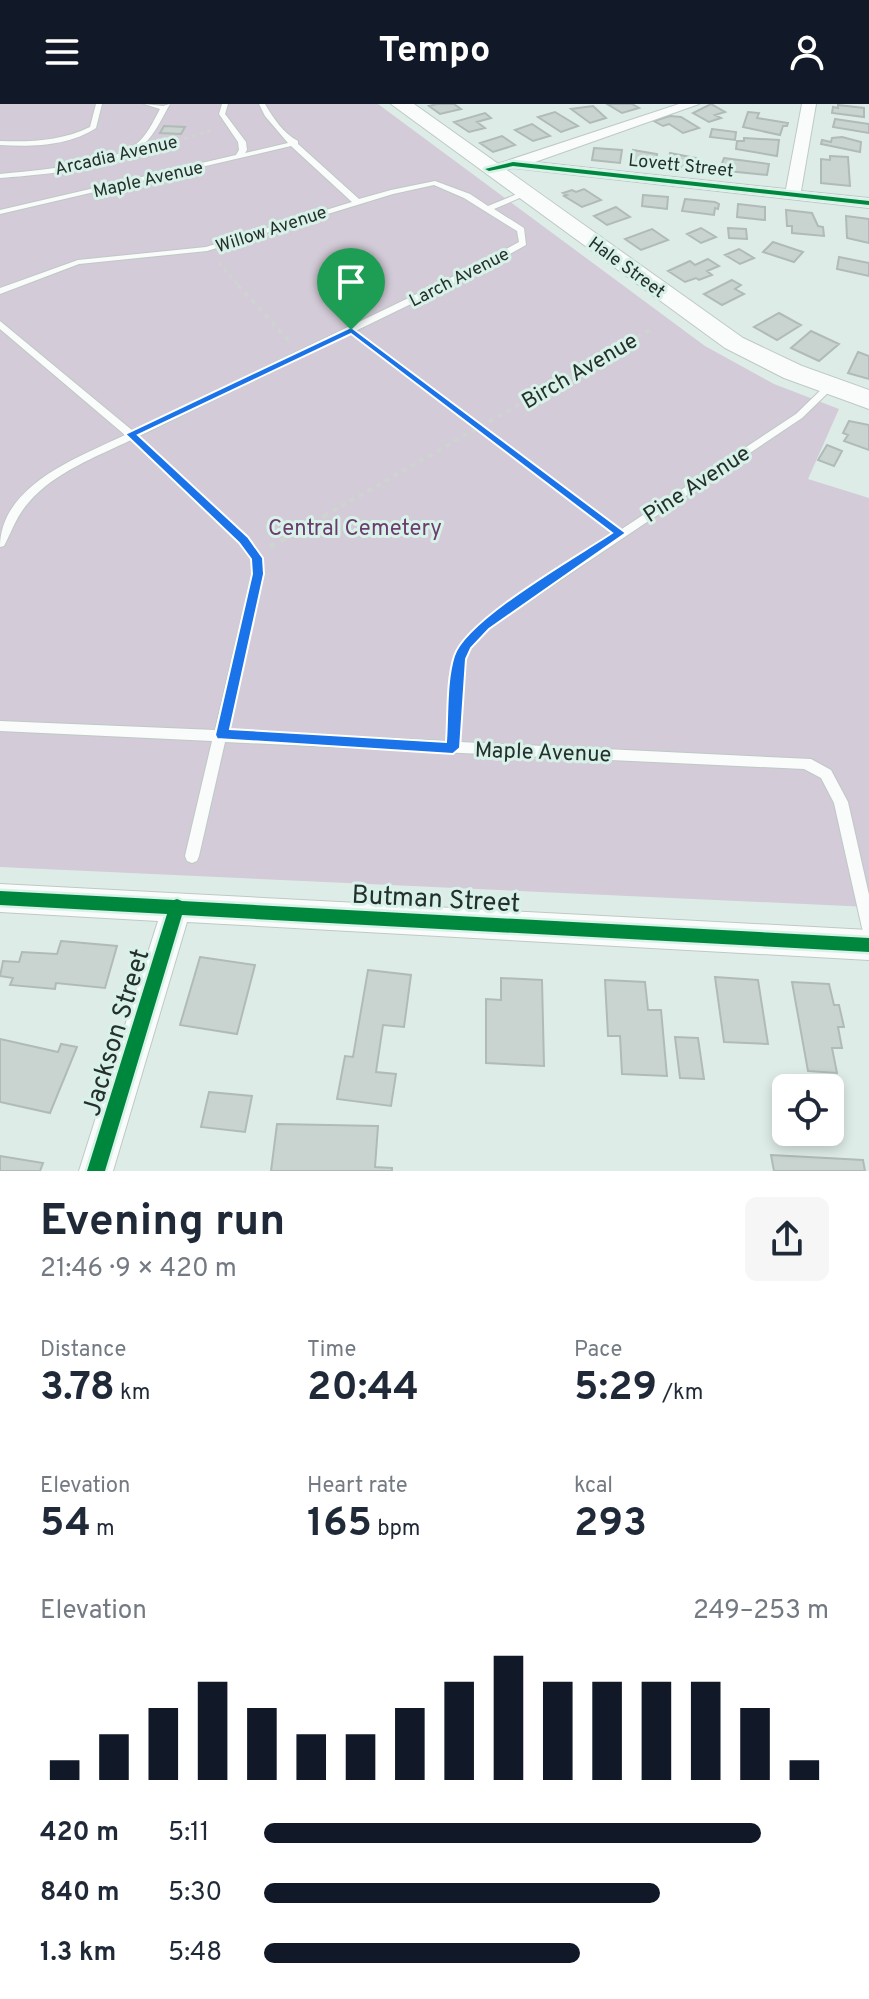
<!DOCTYPE html>
<meta charset="utf-8">
<style>
body{margin:0;font-family:Overpass,sans-serif;background:#f6f6f7;color:#1f2937;height:100vh;display:flex;flex-direction:column;font-size:30px;white-space:nowrap}
*{box-sizing:border-box;margin:0}
p{font-size:26px;color:#747a83}
.icon{flex:none;width:44px;height:44px;fill:none;stroke:currentColor;stroke-width:2;stroke-linecap:round;stroke-linejoin:round}
.map{position:relative;height:1067px;overflow:hidden}
.panel{display:flex;flex-direction:column;background:#fff;flex:1}
.panel>*{flex:none}
.buttons{position:absolute;left:772px;top:970px;display:grid;gap:16px}
.buttons a{display:grid;place-items:center;width:72px;height:72px;border-radius:12px;background:#fff;box-shadow:0 4px 12px #0003;font-size:40px}
.pin{position:absolute;display:grid;place-items:center;width:68px;height:68px;color:#fff;margin:-82px -34px;border-radius:50% 50% 50% 0;rotate:-45deg;box-shadow:0 0 8px #0007}
.pin .icon{rotate:45deg}
.round{display:grid;place-items:center;flex:none;width:84px;height:84px;border-radius:12px;background:#f6f6f7}
.head{display:flex;align-items:center;justify-content:space-between;height:136px;padding:0 40px}
h1{font-size:44px;font-weight:700;line-height:60px}
.metrics{display:grid;grid-template-columns:repeat(3,1fr);gap:12px;height:136px;padding:8px 40px}
.metrics div{display:grid;align-content:center}
.metrics b{font-size:40px;font-weight:700}
.metrics small{font-size:22px;font-weight:400}
.metrics p{font-size:22px}
.chart{height:224px;padding:16px 40px}
.chart p{display:flex;justify-content:space-between}
.chart svg{width:100%;height:144px;margin-top:8px;stroke:#111827;stroke-width:6}
ul{padding:0 40px;list-style:none;font-size:26px}
li{display:grid;grid-template-columns:128px 96px 1fr;align-items:center;height:60px}
li i{height:20px;border-radius:10px;background:#111827}
header{display:flex;justify-content:space-between;align-items:center;height:104px;padding:0 40px;background:#111827;color:#fff;font-size:36px;font-weight:700}
.map>svg:first-child{display:block}
</style>
<header><svg class="icon" aria-label="menu" viewBox="0 0 24 24"><path d="M4 6h16M4 12h16M4 18h16"/></svg>Tempo<svg class="icon" aria-label="person" viewBox="0 0 24 24"><circle cx="12" cy="8" r="4"/><path d="M4 21q1-7 8-7t8 7"/></svg></header>
<div class="map">
<svg width="869" height="1067" viewBox="0 0 869 1067">
<rect width="100%" height="100%" fill="#deece7"/>
<path fill="#d3cbd7" d="M0,0H378L705,242L774,280L839,305L808,375L869,394V803L0,763Z"/>
<path fill="#c9d4d0" stroke="#b0bbb7" stroke-width="2" d="M437,0H454L461,5L440,10L429,2Z
M607,0H632L639,4L622,9Z
M711,0L725,8L715,11L721,14L709,18L693,9Z
M838,1L864,4V13L832,9L833,3L838,4Z
M593,2L606,14L590,19L571,5Z
M555,8L578,22L561,28L538,13Z
M748,8L759,9L757,14L788,19L787,22H783L780,31L743,23Z
M485,9L491,14L477,18L485,24L469,28L454,18Z
M670,12L681,13L699,24L683,29L669,20L663,22L654,17Z
M835,15L869,20V29L833,23Z
M532,20L550,32L533,37L515,26Z
M164,22L185,23L181,30L160,29Z
M712,25L736,28L735,36L710,33Z
M502,32L515,41L493,48L480,39Z
M842,33L861,38L860,48L821,40L822,36L831,38L832,34Z
M744,34L779,36L777,52L736,45L737,37H744Z
M594,44L622,46L620,59L592,56Z
M633,46L657,50L656,56H652V62L630,60Z
M670,49L696,54L694,64H668Z
M830,52L848,53L850,82L821,79V55L830,56Z
M724,54L769,60L767,71L728,67L729,63L721,62Z
M584,85L601,96L582,103L564,92L567,91L563,89L572,86L576,88Z
M643,91L668,93L667,105L642,102Z
M685,95L715,98L719,100L718,105L715,104L714,111L682,107Z
M738,100L765,103V116L737,113Z
M616,103L630,113L607,121L594,112Z
M786,106L812,109L818,122L823,123L824,132L792,129V122H787Z
M846,112L869,115V139L847,134Z
M701,124L716,133L701,139L687,130Z
M728,124L746,125L747,135L729,134Z
M652,125L668,136L641,146L625,135Z
M773,138L803,148L794,158L763,148Z
M739,145L754,154L740,160L725,151Z
M839,153L869,159V172L837,165Z
M708,155L719,162L707,167L712,171L699,176L696,174L685,178L668,167L690,157L695,161Z
M732,176L741,181L735,185L744,190L722,201L704,190Z
M779,209L801,221L777,236L754,223Z
M811,227L839,240L819,257L791,244Z
M858,248L869,252V275L848,269Z
M849,317L869,321V346L844,337L848,331L843,329Z
M827,341L842,347L834,362L818,356Z
M61,837L117,842L105,884L56,879L55,885L10,881L13,874L0,872L3,857L19,858L22,848L57,850Z
M200,853L255,861L237,930L180,921Z
M368,866L411,871L404,923L383,921L376,968L396,970L391,1002L337,995L345,952L353,953Z
M715,873L758,876L768,940L724,938Z
M501,874L542,876L544,962L486,959V895L501,896Z
M605,876L645,878L648,906H661L667,972L622,970L620,932H608Z
M792,878L829,880L834,901H839L844,923H838L842,944H832L837,969L808,967Z
M675,933L698,934L704,975L680,974Z
M0,935L58,948L61,940L77,943L50,1009L0,998Z
M209,988L252,992L245,1028L201,1023Z
M277,1020L378,1022L375,1063L392,1064V1067H271Z
M771,1051L863,1056L865,1067H774Z
M0,1052L43,1059L40,1067H0Z"/>
<g fill="none" stroke-linecap="round" stroke-linejoin="round">
<defs>
<path id="service" d="M96,0H102L96,24C69,42 32,43 0,41V37C32,38 61,37 90,23Z
M144,0L163,2L170,0C162,14 155,30 143,41C117,66 36,71 0,74V70C36,66 107,62 135,41C147,32 153,18 160,5Z
M222,0H228L225,10L246,38L247,46L245,49L288,39L265,12L259,0H265C273,14 284,30 298,37V40L359,95L391,86L435,77L470,90L488,102L522,88L529,90L494,105L524,124L526,141L483,165L139,332L247,433L263,454L264,470L228,627L447,637L454,555L462,538L481,518L796,310L827,280H833V284L802,314L489,524L471,544L466,555L460,638L811,655L831,666L848,698L869,791V831L864,829L862,824L834,699L821,674L804,665L225,638L199,752L197,757L192,759L187,757L185,752L212,637L0,627V617L215,626L252,470L251,455L239,439L131,336C96,353 55,368 29,398C17,411 12,427 4,442L0,443C0,381 79,353 125,331L0,225V217L133,327L477,161L519,138L517,127L464,94L434,81L393,90L207,147L79,160L0,190V184L78,156L206,143L352,98L291,42L0,110V106L236,51L239,46L238,38L219,10Z"/>
<path id="minor" d="M679,0H699L535,58L786,85L802,0H816L801,87L869,94V104L513,64L489,69L482,65Z
M0,780L869,826V856L187,818L113,1067H79L158,817L0,808Z"/>
<path id="secondary" d="M391,0H414L743,234L802,262L869,286V305L784,274L725,244Z"/>
</defs>
<use href="#service" stroke="#bec9c5" stroke-width="2"/>
<use href="#minor" stroke="#bec9c5" stroke-width="2"/>
<use href="#secondary" stroke="#bec9c5" stroke-width="2"/>
<path stroke="#cfd3d2" stroke-width="3" stroke-dasharray="4 4" stroke-linecap="butt" d="M161,41L213,26
M219,159L240,183"/>
<path stroke="#cfd3d2" stroke-width="4" stroke-dasharray="5 5" stroke-linecap="butt" d="M238,181L290,238
M366,236L597,412
M324,412L653,224"/>
<path stroke="#cfd3d2" stroke-width="5" stroke-dasharray="6 6" stroke-linecap="butt" d="M594,410L606,419
M270,443L328,410"/>
<use href="#service" fill="#fafcfb" fill-rule="evenodd"/>
<use href="#minor" fill="#fafcfb" fill-rule="evenodd"/>
<use href="#secondary" fill="#fafcfb" fill-rule="evenodd"/>
<defs>
<path id="cycleway" d="M513,58L869,97V101L513,62L489,67L485,65Z
M0,787L174,796L177,795L182,797L869,834V848L182,811L105,1067H87L167,810L0,801Z"/>
</defs>
<use href="#cycleway" stroke="#d8f2e9" stroke-width="5"/>
<use href="#cycleway" fill="#00873e" fill-rule="evenodd"/>
</g>
<path fill="#1a73e8" stroke="#fff" stroke-width="2" fill-rule="evenodd" d="M351,223L626,429L489,525L471,544L466,555L460,644L453,650L217,635L215,631L252,470L251,455L239,439L125,330ZM351,230L612,429C576,453 466,515 454,552C446,577 448,611 446,638L230,625L264,470L263,454L248,433L138,331Z"/>
<g text-anchor="middle" stroke-width="6" stroke-linejoin="round" paint-order="stroke">
<g font-size="18" fill="#252f2c" stroke="#d8f2e9">
<text transform="translate(116 51) rotate(-13)" y="6">Arcadia Avenue</text>
<text transform="translate(681 61) rotate(6)" y="6">Lovett Street</text>
<text transform="translate(148 75) rotate(-13)" y="6">Maple Avenue</text>
<text transform="translate(271 125) rotate(-18)" y="6">Willow Avenue</text>
<text transform="translate(627 163) rotate(36)" y="6">Hale Street</text>
<text transform="translate(459 173) rotate(-27)" y="6">Larch Avenue</text>
</g>
<g font-size="22" fill="#252f2c" stroke="#d8f2e9">
<text transform="translate(579 266) rotate(-30)" y="8">Birch Avenue</text>
<text transform="translate(696 379) rotate(-33)" y="8">Pine Avenue</text>
<text transform="translate(543 647) rotate(2)" y="8">Maple Avenue</text>
</g>
<g font-size="22" fill="#6d3c6e" stroke="#d8f2e9">
<text x="355" y="431">Central Cemetery</text>
</g>
<g font-size="26" fill="#252f2c" stroke="#d8f2e9">
<text transform="translate(436 794) rotate(3)" y="9">Butman Street</text>
<text transform="translate(115 928) rotate(-73)" y="9">Jackson Street</text>
</g>
</g>
</svg>
<div class="buttons">
<a><svg class="icon" aria-label="locate" viewBox="0 0 24 24"><circle cx="12" cy="12" r="6"/><path d="M12 2v4M12 18v4M2 12h4M18 12h4"/></svg></a>
</div>
<div class="pin" style="left:351px;top:226px;background:#1e9e55"><svg class="icon" aria-label="arrive" viewBox="0 0 24 24"><path d="M6 21V4h12l-3 4 3 4H6"/></svg></div>
</div>
<section class="panel">
<div class="head"><div><h1>Evening run</h1><p>21:46 · 9 × 420 m</p></div><a class="round"><svg class="icon" aria-label="share" viewBox="0 0 24 24"><path d="M12 15V3M7 8l5-5 5 5M5 13v7h14v-7"/></svg></a></div>
<div class="metrics">
<div><p>Distance</p><b>3.78<small> km</small></b></div>
<div><p>Time</p><b>20:44</b></div>
<div><p>Pace</p><b>5:29<small> /km</small></b></div>
</div>
<div class="metrics">
<div><p>Elevation</p><b>54<small> m</small></b></div>
<div><p>Heart rate</p><b>165<small> bpm</small></b></div>
<div><p>kcal</p><b>293</b></div>
</div>
<div class="chart"><p><span>Elevation</span>249–253 m</p>
<svg viewBox="0 0 160 44" preserveAspectRatio="none"><path d="M5 44V38M15 44V30M25 44V22M35 44V14M45 44V22M55 44V30M65 44V30M75 44V22M85 44V14M95 44V6M105 44V14M115 44V14M125 44V14M135 44V14M145 44V22M155 44V38"/></svg>
</div>
<ul>
<li><b>420 m</b>5:11<i style="width:88%"></i></li>
<li><b>840 m</b>5:30<i style="width:70%"></i></li>
<li><b>1.3 km</b>5:48<i style="width:56%"></i></li>
</ul>
</section>
